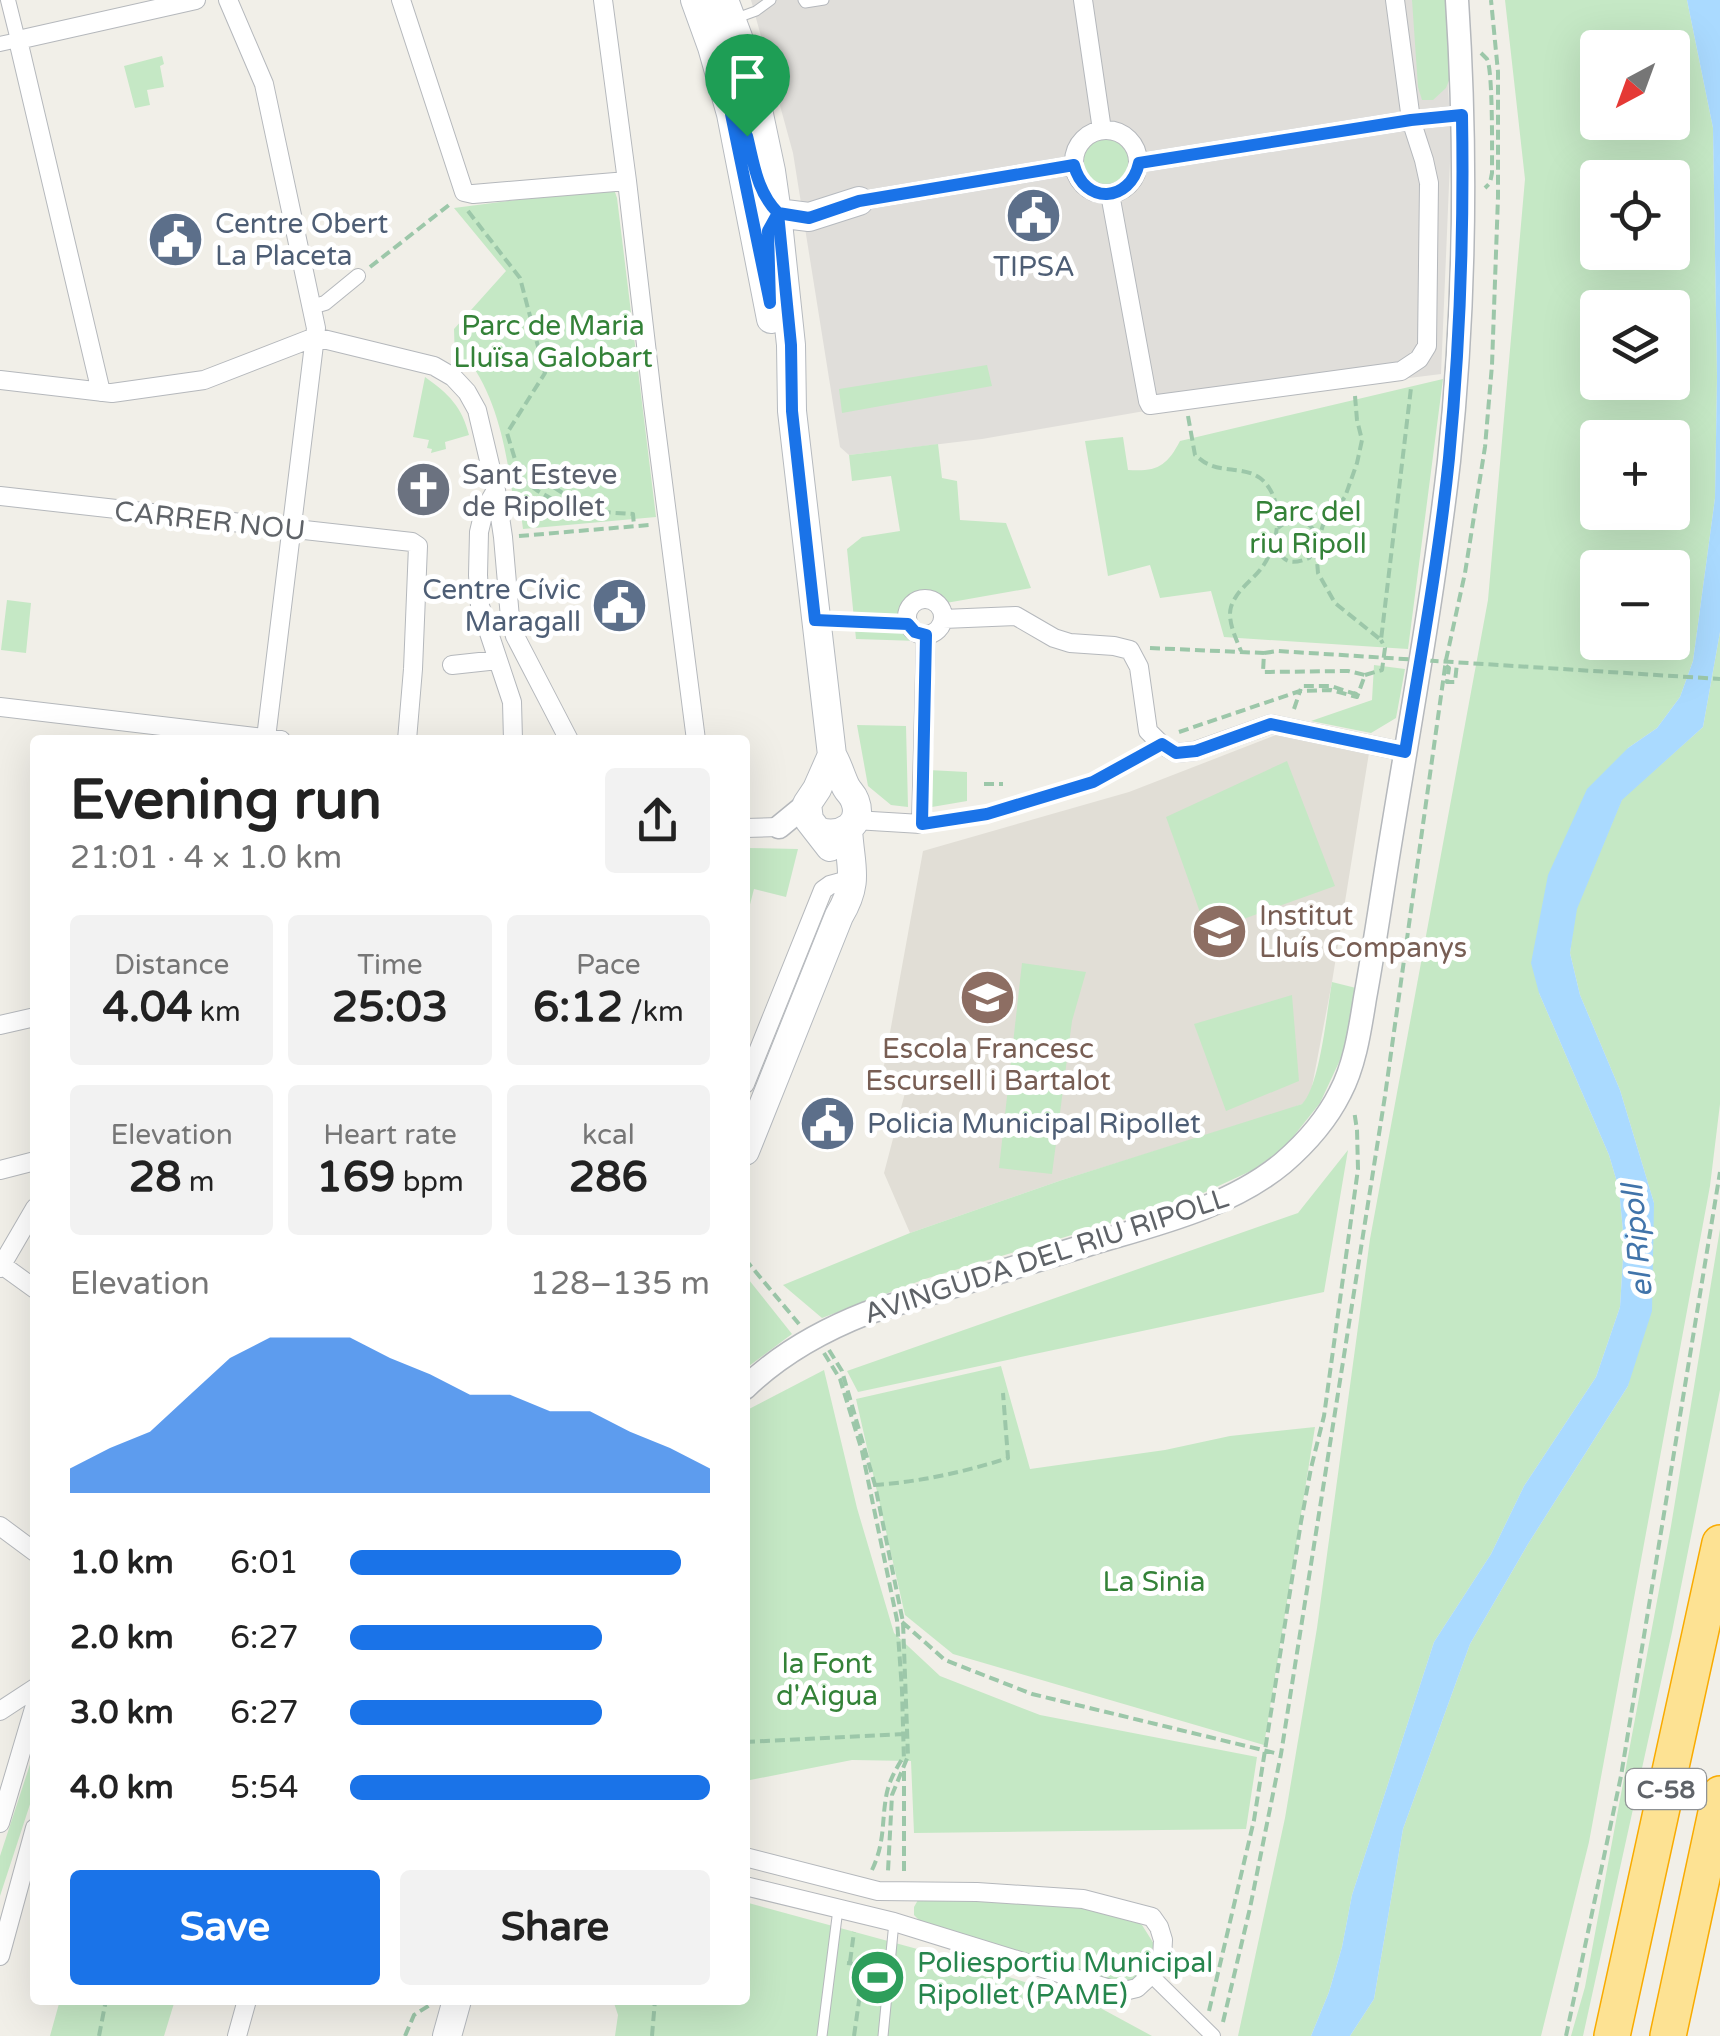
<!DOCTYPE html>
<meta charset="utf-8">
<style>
body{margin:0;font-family:"Varela Round",sans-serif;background:#f2f2f2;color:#222;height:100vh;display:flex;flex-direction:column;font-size:38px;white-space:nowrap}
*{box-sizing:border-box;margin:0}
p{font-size:32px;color:#767676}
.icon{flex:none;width:55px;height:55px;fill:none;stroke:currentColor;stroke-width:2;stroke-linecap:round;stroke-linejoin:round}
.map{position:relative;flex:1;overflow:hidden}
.details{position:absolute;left:30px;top:735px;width:720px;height:1270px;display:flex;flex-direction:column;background:#fff;border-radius:10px;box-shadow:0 10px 40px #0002}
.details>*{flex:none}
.needle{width:65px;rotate:221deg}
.fabs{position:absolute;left:1580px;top:30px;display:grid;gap:20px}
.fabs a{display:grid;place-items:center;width:110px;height:110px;border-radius:10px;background:#fff;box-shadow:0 10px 40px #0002;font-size:50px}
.pin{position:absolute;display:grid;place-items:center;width:85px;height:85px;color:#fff;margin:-102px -42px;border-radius:50% 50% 50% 0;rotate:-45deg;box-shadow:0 0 10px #0007}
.pin .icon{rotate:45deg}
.round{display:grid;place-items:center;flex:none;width:105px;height:105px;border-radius:10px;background:#f2f2f2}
.headline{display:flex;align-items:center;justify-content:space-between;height:170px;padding:0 40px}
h1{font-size:55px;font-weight:800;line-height:75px}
.figures{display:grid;grid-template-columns:repeat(3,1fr);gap:15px;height:170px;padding:10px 40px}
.figures div{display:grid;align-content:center;border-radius:10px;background:#f2f2f2;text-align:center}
.figures b{font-size:42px;font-weight:800}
.figures small{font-size:28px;font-weight:400}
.figures p{font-size:28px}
.chart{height:280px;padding:20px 40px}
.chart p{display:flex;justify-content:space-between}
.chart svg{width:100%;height:180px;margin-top:10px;fill:#1a73e8;opacity:.7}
.button{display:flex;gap:20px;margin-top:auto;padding:20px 40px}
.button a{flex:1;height:115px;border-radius:10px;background:#1a73e8;color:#fff;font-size:40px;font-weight:800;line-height:115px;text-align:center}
.button a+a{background:#f2f2f2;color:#222}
ul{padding:0 40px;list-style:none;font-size:32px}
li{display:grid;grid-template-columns:160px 120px 1fr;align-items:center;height:75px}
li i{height:25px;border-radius:12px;background:#1a73e8}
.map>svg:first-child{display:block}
</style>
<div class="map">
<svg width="1720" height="2036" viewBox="0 0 1720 2036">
<rect width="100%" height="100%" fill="#f1efe8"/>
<path fill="#e0deda" d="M751,0H1443L1451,138L1441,374L1139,412L982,439L849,455L840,447L793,153Z"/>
<path fill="#e1ded6" d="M1276,735L1369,753L1332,982L1310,1097L1302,1104L1278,1113L1062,1180L910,1233L884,1173L906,1089L881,1082L923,851L1129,792Z"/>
<path fill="#c5e8c5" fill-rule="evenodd" d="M1412,0H1446L1450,78L1446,88L1433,100H1422L1418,87Z
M1505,0H1687L1713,128L1717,377L1715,498L1693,661L1680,697L1657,728L1628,748L1539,993L1609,1155L1619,1189L1624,1242L1620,1307L1596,1377L1524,1486L1491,1554L1434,1642L1352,1895L1342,1947L1329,1992L1311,2036H1238L1285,1818L1317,1628L1370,1239L1488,600L1525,179ZM1598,48H1672V122H1598ZM1598,178H1672V252H1598ZM1598,308H1672V382H1598ZM1598,438H1672V512H1598ZM1598,568H1672V642H1598Z
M162,56L164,64L160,66L164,87L147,90L150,105L135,108L124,66Z
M1083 162a25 25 0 1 1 50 0a25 25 0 1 1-50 0Z
M603,189H614L617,198L656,517L523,529L519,499L513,498C507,454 498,403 472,365L455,360L454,329L506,271L454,208Z
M987,365L992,386L842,413L839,389Z
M425,377C449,394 462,407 469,435L445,442L446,449L431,453L432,449L427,448L429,440L413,437Z
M1443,379L1408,649L1224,637L1211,591L1160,598L1150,565L1108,576L1085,441L1123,437L1128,470C1157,472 1167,466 1180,441Z
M938,444L942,478L957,481L960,520L1006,523L1031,588L946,603L935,594L920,593C908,602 902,610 903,626L918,641L856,639L847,549L862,537L900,531L891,476L852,481L849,455Z
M7,600L31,603L26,653L1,650Z
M1720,632V1104L1710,1186L1589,1842L1541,2036H1350L1374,1999L1403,1829L1470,1644L1528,1544L1628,1386L1654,1203L1620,1090L1580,995L1570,953L1575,912L1622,799L1703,727Z
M1374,665L1405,669L1396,718L1371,733L1311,721L1372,700Z
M857,725L906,726L908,807L891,805L868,786Z
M1287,761L1335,886L1207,932L1166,817Z
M928,770L967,772V801L926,808Z
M745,848L798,849L786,897L754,889L745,924Z
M1022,963L1086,972L1072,1021L1052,1174L999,1168Z
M1332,982L1356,988L1347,1045L1320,1103L1285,1147L1253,1170L1188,1200L925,1279L822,1318L783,1285L910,1233L1062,1180L1302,1104C1320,1086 1327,1010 1332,982Z
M1292,995L1299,1081L1226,1111L1194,1024Z
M1348,1150L1324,1292L858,1392L847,1371L1298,1213Z
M1720,1229V1390L1672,1632L1583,2036H1571L1585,1987L1671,1526Z
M745,1275L792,1334L745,1369Z
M1001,1366L1030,1469L1165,1450L1230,1436L1315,1427L1264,1745L953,1654L905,1615L856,1399Z
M824,1370L857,1508L894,1633L940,1676L1040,1715L1257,1757L1246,1829L914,1833L911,1761L852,1760L745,1781V1420L749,1409Z
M35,1749V1789L0,1896V1856Z
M930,1897L1082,1907L1127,1916L1142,1925L1154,1944C1146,1967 1145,1981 1117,1984L921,1922L914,1915V1907L918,1900Z
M745,1902L943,1956L1093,2004L1152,2036H615L618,2015L613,2000H745Z
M60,2000H175L164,2036H50Z"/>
<path fill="#aadaff" d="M1687,0H1720V632L1703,727L1622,800L1577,909L1570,953L1580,995L1620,1090L1654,1203L1652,1311L1628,1386L1528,1544L1470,1644L1403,1829L1374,1999L1350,2036H1311L1329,1992L1342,1947L1352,1895L1434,1642L1491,1554L1524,1486L1596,1377L1620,1307L1624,1242L1619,1189L1609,1155L1539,993L1531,963L1548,875L1587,789L1628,748L1657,728L1680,697L1693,661L1715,498L1717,377L1713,128Z"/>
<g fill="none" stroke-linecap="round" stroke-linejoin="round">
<defs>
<path id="service" d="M803,0L805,3L824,0
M734,19L756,11L771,0
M822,2036L838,1909
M883,2036L894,1922"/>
<path id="pedestrian" d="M0,44L18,40L8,0
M311,307L325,303L358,276
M921,824L987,813L1093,782L1161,744
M1151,1975L1213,2036"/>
<path id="minor" d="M228,0L264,84L316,328L266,738
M401,0L464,192L473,194L627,181
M603,0L627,181L653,405L696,740
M1083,0L1102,130
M1074 162a32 32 0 1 1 64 0a32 32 0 1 1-64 0Z
M1139,163L1411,120L1462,115
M1110,194L1148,401L1150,405L1401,371L1419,359L1427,346L1429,183L1424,160L1411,120L1395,0
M859,201L1074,165
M0,380L112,393L204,380L315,337L434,366L453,377L467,392L477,410L496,490L503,537L510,618L515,636L569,740
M101,392L18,40L196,0
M496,490L484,511L479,532L478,575L480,606L512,702L513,740
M0,496L412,542L418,546L413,669L407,740
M907 617a18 18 0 1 1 36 0a18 18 0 1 1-36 0Z
M943,619L1016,616L1054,638L1070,643L1114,646L1130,650L1139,667L1148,731L1161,744L1176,753L1195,751L1271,724L1405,752
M452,665L498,660
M0,707L281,740
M855,820L921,824L926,635
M745,828L779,827
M0,1025L35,1017
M745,1084L823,890L830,885L841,882
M0,1170L35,1161
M2,1265L35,1289
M0,1268L35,1208
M0,1526L35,1552
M0,1711L35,1688
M0,1823L35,1705
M745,1857L878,1891L977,1892L1083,1899L1152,1917L1159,1927L1163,1940L1162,1958L1151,1975L1137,1988L1120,1992L894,1922L745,1886
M0,1956L35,1828
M237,2036L247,2000"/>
<path id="tertiary" d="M779,827L807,804
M745,1388C780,1354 821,1331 867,1313C940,1290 1014,1268 1087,1245C1153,1225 1229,1208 1283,1163C1305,1144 1327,1119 1340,1093C1355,1065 1360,1029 1365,998C1374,949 1381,900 1389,851C1410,722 1434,591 1449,461C1465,308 1467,153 1457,0"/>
<path id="secondary" d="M695,0L712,47L731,114L771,319
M724,0L739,40L757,105L771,171L777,213L791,345L792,411L832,755C838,765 841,777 846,787C850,794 852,793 855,801C864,825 841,838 820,832
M768,202L777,213L809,217L859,201
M830,847L809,820L807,804L817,789L832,755
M745,1151L839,916C860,881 850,867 848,829
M447,2036L457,2000"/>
<path id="motorway" d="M1612,2036L1720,1543
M1668,2036L1720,1794"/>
</defs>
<use href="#service" stroke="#b5b8bc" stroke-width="11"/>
<use href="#pedestrian" stroke="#b5b8bc" stroke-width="16"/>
<use href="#minor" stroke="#b5b8bc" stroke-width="20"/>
<use href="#tertiary" stroke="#b5b8bc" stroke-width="25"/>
<use href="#secondary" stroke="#b6babf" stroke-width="30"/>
<use href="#motorway" stroke="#f9ab00" stroke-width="38"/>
<path stroke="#9cc7a9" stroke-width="4" stroke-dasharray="10 5" stroke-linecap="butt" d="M1481,53C1483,55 1485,57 1487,59C1493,70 1492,154 1492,173L1490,183L1485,188
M468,211L520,278L545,373L507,433L521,479L538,491L561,504L586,511L633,514L634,526
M370,267L449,205
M1355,396L1357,420L1362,440L1357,463L1345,497L1323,525L1316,548L1318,573L1335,603L1381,640L1411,388
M1188,416L1195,455C1199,458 1203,462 1208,464C1223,472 1245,467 1260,478C1287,499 1279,547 1260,570C1250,582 1236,591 1231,607C1227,620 1236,639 1241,651
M516,463C539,475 558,493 582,503L585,510
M1278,528C1294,515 1307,518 1318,536
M519,536L649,525
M1275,540C1281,560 1287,567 1309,558L1316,548
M838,621L908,623
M1150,648L1264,653L1263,672L1348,671L1365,675L1357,697L1331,690L1300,691
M1446,666L1449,668L1447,682H1455L1457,663
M1365,675L1382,670L1385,648L1381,640
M1294,709L1300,691
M1179,732L1300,691L1302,686H1331L1355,694L1356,691
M984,784H1003
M745,1259L799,1324
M829,1350L842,1371L875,1485L903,1622L908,1756L892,1795L888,1871
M824,1353L840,1379L862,1451L897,1620L902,1690L904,1762
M874,1485C919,1482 965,1472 1008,1458L1003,1393
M902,1622L945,1660L1032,1694L1279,1754
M745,1742L904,1734
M904,1771V1872
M872,1870C886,1840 881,1821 887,1792C890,1779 897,1767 904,1756
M850,1962L854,1932
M847,1963L877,1966
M1209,2011L1254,1820L1301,1522L1311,1468L1324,1416L1358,1169L1357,1130L1354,1110
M1223,2022L1250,1908L1281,1754L1385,1096L1446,660L1465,573L1485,447L1492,365L1498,197V72L1491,0
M99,2036L106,2000
M405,2036L414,2015L433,2003
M652,2036L655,2000
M854,2036L864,1966
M1566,2036L1621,1776L1720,1172"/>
<use href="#service" stroke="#fff" stroke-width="9"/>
<use href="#pedestrian" stroke="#fff" stroke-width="14"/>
<use href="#minor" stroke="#fff" stroke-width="18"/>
<use href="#tertiary" stroke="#fff" stroke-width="22"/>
<use href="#secondary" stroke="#fff" stroke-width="28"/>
<use href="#motorway" stroke="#fde293" stroke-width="35"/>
<path stroke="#9cc7a9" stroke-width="4" stroke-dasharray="10 5" stroke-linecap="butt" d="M1264,653L1278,651L1720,679"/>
</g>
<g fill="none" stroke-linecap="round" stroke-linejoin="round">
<defs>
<path id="route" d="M747,136C754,164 757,192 778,213L791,345L792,411L815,620L908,624L915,632L926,635L922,824L987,814L1093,782L1162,744L1176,753L1196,751L1271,724L1405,752C1421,655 1439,557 1449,458C1460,344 1464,230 1462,115L1411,120L1139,163C1130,203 1084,205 1074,165L859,201L809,218L778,213L768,231L770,303L731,114L747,136"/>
</defs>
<use href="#route" stroke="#fff" stroke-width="20"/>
<use href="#route" stroke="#1a73e8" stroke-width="12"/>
</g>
<defs>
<symbol id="civic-disc" viewBox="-11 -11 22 22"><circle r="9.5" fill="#5c6f8a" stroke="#fff"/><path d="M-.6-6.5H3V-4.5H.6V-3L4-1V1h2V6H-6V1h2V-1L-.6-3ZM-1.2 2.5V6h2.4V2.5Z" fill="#fff"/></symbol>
<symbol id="church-disc" viewBox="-11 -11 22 22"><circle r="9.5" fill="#6b7280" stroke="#fff"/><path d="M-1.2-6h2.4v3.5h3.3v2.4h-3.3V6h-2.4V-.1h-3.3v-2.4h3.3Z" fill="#fff"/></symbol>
<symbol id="school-disc" viewBox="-11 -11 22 22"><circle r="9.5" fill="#8d6e63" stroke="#fff"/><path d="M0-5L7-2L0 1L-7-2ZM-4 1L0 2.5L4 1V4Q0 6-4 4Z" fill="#fff"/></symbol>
<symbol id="stadium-disc" viewBox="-11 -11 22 22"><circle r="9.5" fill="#2e9e5b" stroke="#fff"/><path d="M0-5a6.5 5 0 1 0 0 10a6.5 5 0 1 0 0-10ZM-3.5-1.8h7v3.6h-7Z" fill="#fff"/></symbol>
</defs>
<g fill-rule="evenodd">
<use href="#civic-disc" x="1002" y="184" width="63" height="63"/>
<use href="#civic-disc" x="144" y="208" width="63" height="63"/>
<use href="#church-disc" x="392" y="458" width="63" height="63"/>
<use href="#civic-disc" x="588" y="574" width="63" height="63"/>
<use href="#school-disc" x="1188" y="900" width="63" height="63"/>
<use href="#school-disc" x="956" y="966" width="63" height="63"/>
<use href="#civic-disc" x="796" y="1092" width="63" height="63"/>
<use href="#stadium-disc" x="846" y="1946" width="63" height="63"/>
</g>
<g text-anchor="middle" stroke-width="10" stroke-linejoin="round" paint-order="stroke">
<rect fill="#fff" stroke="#8f9295" stroke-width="2.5" x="1626" y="1769" width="80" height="40" rx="8"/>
<g font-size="25" font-weight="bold" fill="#5f6368">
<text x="1666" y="1798">C-58</text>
</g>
<g font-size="28" fill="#4e5e75" stroke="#fff" text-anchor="start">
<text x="215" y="233">Centre Obert<tspan x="215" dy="32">La Placeta</tspan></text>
<text x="1034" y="276" text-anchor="middle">TIPSA</text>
<text x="581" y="599" text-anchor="end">Centre Cívic<tspan x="581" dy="32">Maragall</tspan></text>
<text x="867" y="1133">Policia Municipal Ripollet</text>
</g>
<g font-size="28" fill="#348238" stroke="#fff">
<text x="553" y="335">Parc de Maria<tspan x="553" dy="32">Lluïsa Galobart</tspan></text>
<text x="1308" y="521">Parc del<tspan x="1308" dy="32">riu Ripoll</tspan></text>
<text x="1154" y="1591">La Sinia</text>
<text x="827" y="1673">la Font<tspan x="827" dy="32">d'Aigua</tspan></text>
</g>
<g font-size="28" fill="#5b616d" stroke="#fff" text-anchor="start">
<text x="462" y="484">Sant Esteve<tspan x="462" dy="32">de Ripollet</tspan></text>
</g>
<g font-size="28" fill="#5f6368" stroke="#fff">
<text transform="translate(210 520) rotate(6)" y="10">CARRER NOU</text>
<text transform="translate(1046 1255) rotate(-18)" y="10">AVINGUDA DEL RIU RIPOLL</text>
</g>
<g font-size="28" fill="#785e54" stroke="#fff" text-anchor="start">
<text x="1259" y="925">Institut<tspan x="1259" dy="32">Lluís Companys</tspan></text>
<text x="988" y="1058" text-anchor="middle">Escola Francesc<tspan x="988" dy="32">Escursell i Bartalot</tspan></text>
</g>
<g font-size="28" fill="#27864d" stroke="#fff" text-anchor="start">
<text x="917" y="1972">Poliesportiu Municipal<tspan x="917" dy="32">Ripollet (PAME)</tspan></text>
</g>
<g font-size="30" font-style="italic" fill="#4174aa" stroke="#fff">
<text transform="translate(1637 1241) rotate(-95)" y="10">el Ripoll</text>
</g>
</g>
</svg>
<div class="fabs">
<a><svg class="needle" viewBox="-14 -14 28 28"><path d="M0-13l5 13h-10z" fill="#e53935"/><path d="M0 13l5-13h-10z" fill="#767676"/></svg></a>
<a><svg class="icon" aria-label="locate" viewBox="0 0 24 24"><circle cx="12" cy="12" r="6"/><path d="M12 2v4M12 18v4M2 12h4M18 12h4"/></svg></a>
<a><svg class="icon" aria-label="layers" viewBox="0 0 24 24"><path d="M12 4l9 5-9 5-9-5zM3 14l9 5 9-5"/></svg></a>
<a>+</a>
<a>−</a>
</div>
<div class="pin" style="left:747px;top:136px;background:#1e9e55"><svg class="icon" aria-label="arrive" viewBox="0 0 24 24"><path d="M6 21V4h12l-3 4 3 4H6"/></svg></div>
<section class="details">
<div class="headline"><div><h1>Evening run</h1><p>21:01 · 4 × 1.0 km</p></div><a class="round"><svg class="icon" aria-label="share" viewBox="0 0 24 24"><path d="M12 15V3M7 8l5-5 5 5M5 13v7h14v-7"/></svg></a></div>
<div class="figures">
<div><p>Distance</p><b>4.04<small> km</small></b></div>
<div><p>Time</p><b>25:03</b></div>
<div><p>Pace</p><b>6:12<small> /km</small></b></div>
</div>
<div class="figures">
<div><p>Elevation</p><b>28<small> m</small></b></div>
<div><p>Heart rate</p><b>169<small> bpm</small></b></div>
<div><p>kcal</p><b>286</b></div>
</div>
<div class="chart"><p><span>Elevation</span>128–135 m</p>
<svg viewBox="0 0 160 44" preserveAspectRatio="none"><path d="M0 44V38L10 33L20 29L30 20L40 11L50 6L60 6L70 6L80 11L90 15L100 20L110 20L120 24L130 24L140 29L150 33L160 38V44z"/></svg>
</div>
<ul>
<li><b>1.0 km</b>6:01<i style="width:92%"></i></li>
<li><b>2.0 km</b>6:27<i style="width:70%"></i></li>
<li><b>3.0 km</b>6:27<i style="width:70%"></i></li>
<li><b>4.0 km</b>5:54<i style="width:100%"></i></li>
</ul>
<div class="button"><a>Save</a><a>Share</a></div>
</section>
</div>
